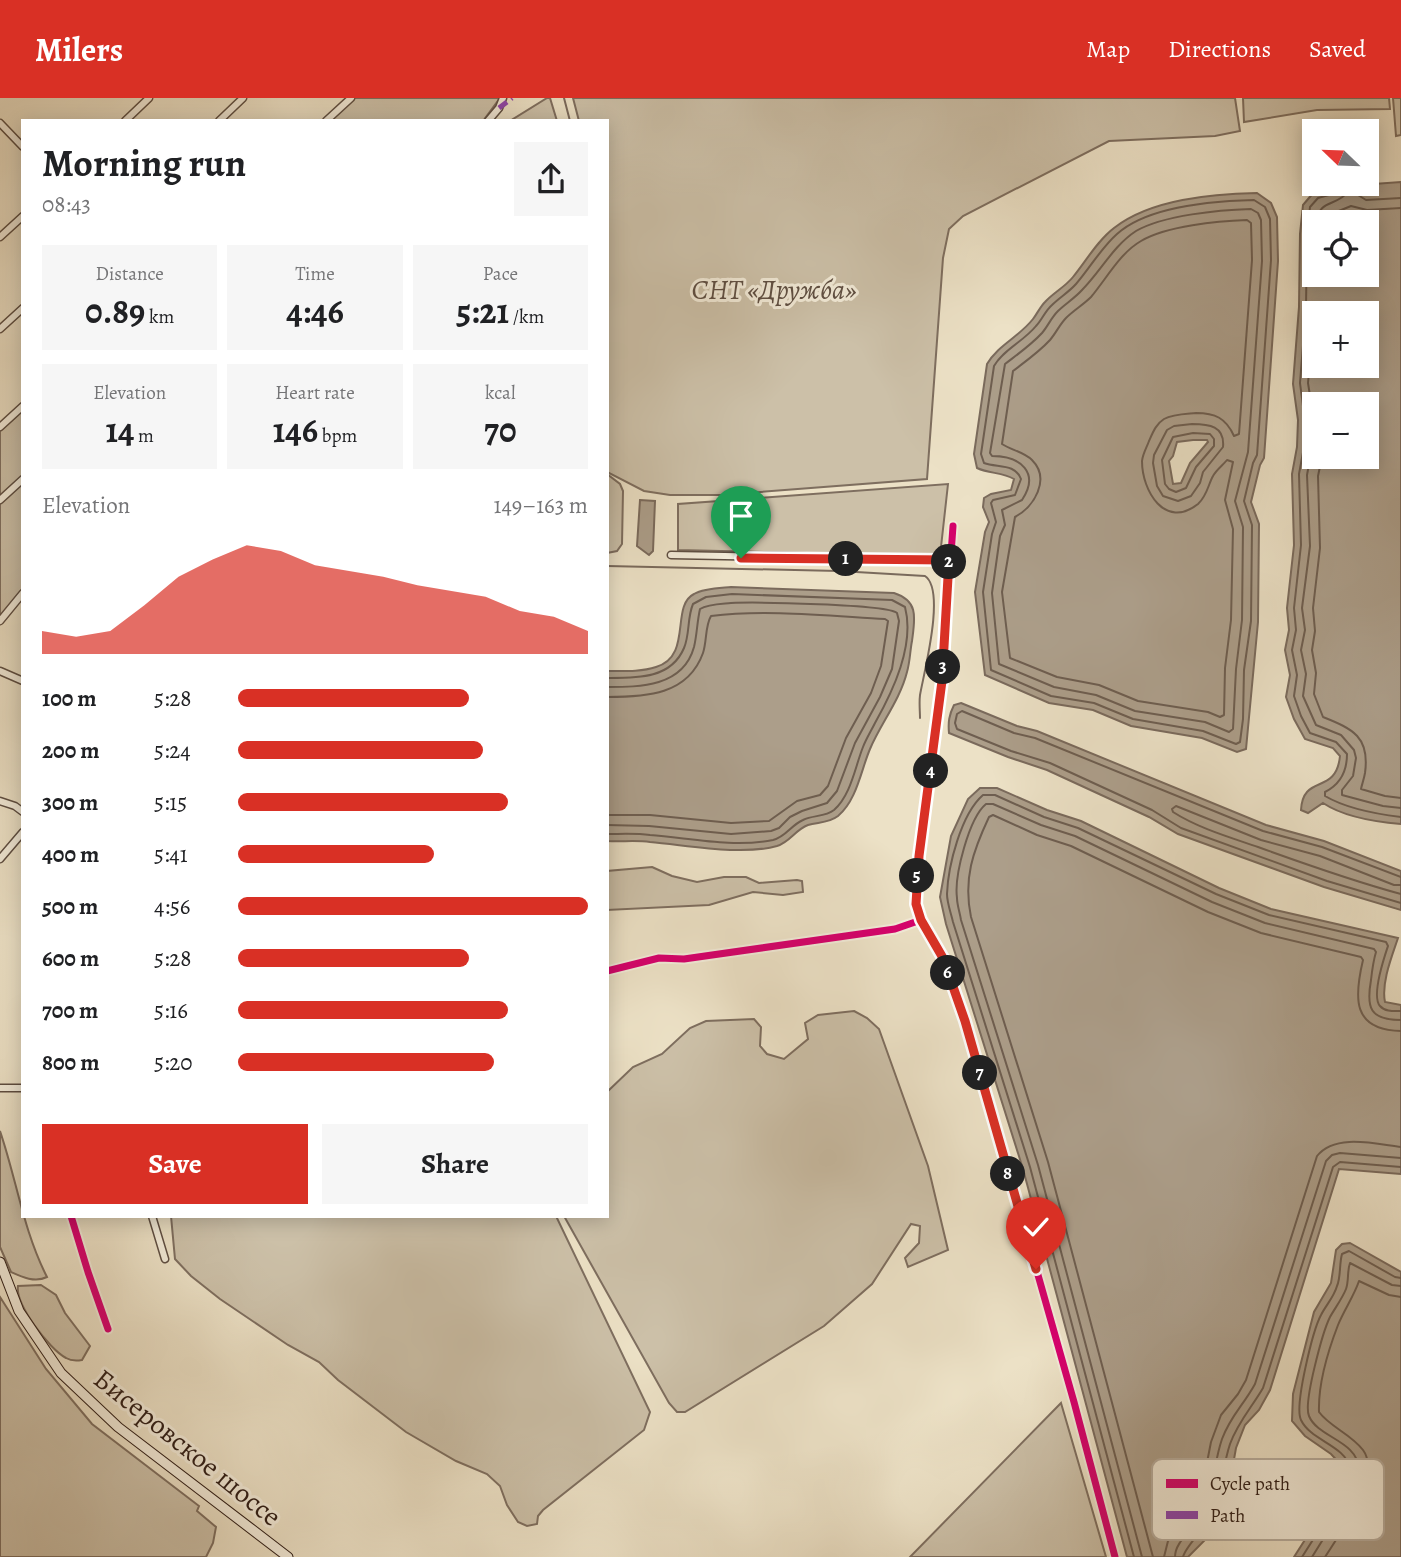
<!DOCTYPE html>
<meta charset="utf-8">
<style>
body{margin:0;font-family:Alegreya,serif;background:#f6f6f6;color:#202124;height:100vh;display:flex;flex-direction:column;font-size:26px;white-space:nowrap}
*{box-sizing:border-box;margin:0}
p{font-size:23px;color:#757577}
.icon{flex:none;width:38px;height:38px;fill:none;stroke:currentColor;stroke-width:2;stroke-linecap:round;stroke-linejoin:round}
.map{position:relative;flex:1;overflow:hidden}
.drawer{position:absolute;left:21px;top:21px;width:588px;height:1099px;display:flex;flex-direction:column;background:#fff;border-radius:0px;box-shadow:0 4px 18px #0003}
.drawer>*{flex:none}
.needle{width:46px;rotate:293deg}
.tools{position:absolute;left:1302px;top:21px;display:grid;gap:14px}
.tools a{display:grid;place-items:center;width:77px;height:77px;border-radius:0px;background:#fff;box-shadow:0 4px 18px #0003;font-size:35px}
.pin{position:absolute;display:grid;place-items:center;width:60px;height:60px;color:#fff;margin:-72px -30px;border-radius:50% 50% 50% 0;rotate:-45deg;box-shadow:0 0 7px #0007}
.pin .icon{rotate:45deg}
.km{position:absolute;width:35px;height:35px;margin:-18px;border-radius:50%;background:#222;color:#fff;font-size:19px;line-height:35px;text-align:center}
.round{display:grid;place-items:center;flex:none;width:74px;height:74px;border-radius:0px;background:#f6f6f6}
.head{display:flex;align-items:center;justify-content:space-between;height:119px;padding:0 21px}
h1{font-size:38px;font-weight:700;line-height:52px}
.metrics{display:grid;grid-template-columns:repeat(3,1fr);gap:10px;height:119px;padding:7px 21px}
.metrics div{display:grid;align-content:center;border-radius:0px;background:#f6f6f6;text-align:center}
.metrics b{font-size:35px;font-weight:700}
.metrics small{font-size:19px;font-weight:400}
.metrics p{font-size:19px}
.chart{height:196px;padding:14px 21px}
.chart p{display:flex;justify-content:space-between}
.chart svg{width:100%;height:126px;margin-top:7px;fill:#d93025;opacity:.7}
.primary-button{display:flex;gap:14px;margin-top:auto;padding:14px 21px}
.primary-button a{flex:1;height:80px;border-radius:0px;background:#d93025;color:#fff;font-size:28px;font-weight:700;line-height:80px;text-align:center}
.primary-button a+a{background:#f6f6f6;color:#202124}
ul{padding:0 21px;list-style:none;font-size:23px}
li{display:grid;grid-template-columns:112px 84px 1fr;align-items:center;height:52px}
li i{height:18px;border-radius:9px;background:#d93025}
header{display:flex;align-items:center;gap:42px;box-sizing:border-box;height:98px;padding:0 35px;background:#d93025;color:#fff}
header strong{font-size:33px}
nav{display:flex;gap:38px;margin-inline-start:auto;font-size:24px}
.map>svg:first-child{display:block}
</style>
<header>
<strong>Milers</strong>
<nav><a>Map</a><a>Directions</a><a>Saved</a></nav>
</header>
<div class="map">
<svg width="1401" height="1459" viewBox="0 0 1401 1459">
<rect width="100%" height="100%" fill="#ece1c6"/>
<filter id="stains"><feTurbulence type="fractalNoise" baseFrequency=".00286" numOctaves="4"/><feColorMatrix values="0 0 0 0 .2 0 0 0 0 .09 0 0 0 0 .02 0 0 0 .5 -.17"/></filter>
<radialGradient id="worn" r=".72"><stop offset=".6" stop-color="#630" stop-opacity="0"/><stop offset="1" stop-color="#630" stop-opacity=".3"/></radialGradient>
<path fill="#ccc0a8" stroke="#7e6e5f" stroke-width="2" d="M353,0H500L483,23H329Z
M547,0H550L557,23H510Z
M573,0H1235L1240,33L1215,38L1109,43L963,118L949,131L943,160L927,381L721,397H670L644,393L607,374V23H579Z
M1243,0H1389L1390,11L1317,12L1244,24Z
M1393,0H1401V37L1396,38Z
M23,312V491L0,519V333Z
M607,376L620,386L623,393L622,446L617,453L607,455Z
M948,386L940,458L678,452V406Z
M652,769L672,778L697,784L724,779H746L759,785L797,782L802,783L803,794L783,797L753,794L709,807L607,812V773Z
M854,913L867,920L879,931L928,1068L948,1152L908,1169L905,1160L919,1145L920,1128L911,1126L872,1186L824,1228L685,1314H677L669,1305L564,1118H607V994L633,969L662,956L690,930L706,923L754,921L761,929L760,948L767,956L784,961L808,941L805,925L818,917Z
M0,1033C17,1083 23,1132 47,1179C35,1185 22,1179 11,1174L0,1149Z
M171,1118H556L650,1314L644,1332L543,1412L538,1418L537,1426L527,1428L518,1424L507,1407L500,1388L487,1376L456,1363L406,1334L338,1282L319,1264L288,1247L220,1201L191,1178L175,1161Z
M41,1187L56,1197L65,1215L90,1248L82,1262C76,1263 71,1263 66,1260C49,1251 15,1206 18,1188Z
M0,1199L46,1271L92,1326L199,1408L197,1413L216,1429L213,1445L206,1459H0Z
M1061,1305L1106,1459H910Z"/>
<path fill="#ac9e8a" stroke="#7a6a5c" stroke-width="2" fill-rule="evenodd" d="M1401,84V726C1376,724 1344,719 1323,705L1308,715L1301,712C1303,675 1336,698 1340,658L1333,650L1305,641L1294,621L1286,599L1290,577L1285,552L1289,532L1287,510L1294,447L1292,376L1297,349L1298,322L1293,286L1299,209L1300,136L1303,107L1314,94L1332,89ZM1367,124V177H1314V124ZM1314,215H1367V268H1314ZM1367,306V359H1314V306Z
M1257,95L1271,105L1277,119L1278,163L1264,360L1260,367L1251,404L1259,426L1258,524L1246,651L1237,654L1202,640L1131,628L1093,612L1049,605L985,577L975,494L985,434L989,424L983,409L984,400L991,396L1011,392L1014,381C1002,374 990,376 977,370L974,356L987,266C998,247 1019,239 1033,221C1037,216 1040,209 1045,204C1053,195 1065,189 1073,179C1086,163 1098,142 1114,130C1151,101 1212,96 1257,95ZM1193,342H1207L1208,344L1190,365L1181,385L1173,386L1169,363L1173,358L1177,344Z
M640,402L655,403L653,453L649,457L637,448Z
M731,489L894,495C919,503 915,520 912,543C910,553 910,564 907,574C900,602 881,625 870,651C861,672 857,702 838,718C829,725 818,724 808,727C795,732 790,744 777,748C741,758 687,747 650,744C636,742 621,744 607,743V573C623,573 641,574 656,569C693,558 670,508 694,496C704,490 720,490 731,489Z
M961,605L1017,628L1037,633L1266,727L1324,743L1401,773V812L1324,789L1178,736L1149,719L1047,672L1008,659L949,635C948,624 949,617 954,607Z
M980,690H997L1047,712L1081,723L1219,790L1271,811L1398,840C1392,858 1381,885 1385,904L1401,907V1076L1339,1071L1270,1292L1259,1312L1245,1327L1236,1350L1228,1395L1217,1422L1207,1440L1188,1459H1127L1023,1071L946,826L940,799L951,738L968,701Z
M1350,1145L1401,1174V1459H1294L1324,1412L1343,1369L1331,1356L1305,1338L1292,1323L1293,1296L1314,1214L1331,1185L1336,1152L1342,1146Z"/>
<g fill="none" stroke-linecap="round" stroke-linejoin="round">
<path stroke="#6e5e50" stroke-width="2" d="M1340,86L1336,95L1318,100L1310,109L1307,136L1306,210L1300,285L1305,323L1304,349L1299,376L1301,447L1294,510L1296,532L1292,552L1297,577L1294,598L1301,618L1310,635L1336,644L1347,656C1347,673 1341,686 1325,694V698C1347,711 1376,716 1401,719
M1254,102L1265,109L1270,121L1271,162L1257,357L1253,365L1244,403L1252,427L1251,523L1244,572L1243,621L1240,644L1236,646L1203,633L1133,621L1094,605L1051,598L991,572L983,494L992,436L996,424L991,405L993,402L1015,397L1021,381C1015,365 997,370 984,365L981,356L994,268C1003,252 1024,243 1036,228C1042,222 1045,213 1052,207C1060,199 1069,194 1076,186C1090,170 1101,150 1117,136C1148,108 1214,103 1254,102Z
M1251,111L1258,115L1261,122L1262,163L1248,354L1235,403L1243,429L1242,522L1236,571L1233,631L1229,634L1205,624L1135,613L1096,597L1054,589L999,566L992,495L1000,438L1005,427L1002,412L1022,402C1040,375 1021,358 992,358L990,355L1005,266C1018,256 1031,247 1042,235C1048,228 1051,220 1058,213C1065,206 1075,200 1082,192C1101,173 1113,148 1136,133C1164,117 1219,112 1251,111Z
M1247,122L1251,125L1252,162L1239,336L1234,338C1226,320 1215,315 1196,315C1186,316 1173,316 1164,321C1156,326 1153,334 1149,343C1147,349 1143,355 1142,363C1142,393 1165,432 1198,406C1207,398 1208,387 1213,378C1216,372 1223,367 1227,362L1233,364L1225,402L1233,431L1231,522L1225,570L1224,617L1220,619L1208,614L1138,603L1099,587L1057,579L1010,560L1002,494L1015,419C1034,409 1051,381 1032,362C1024,354 1011,352 1002,346L1013,273C1026,263 1039,254 1050,242C1056,235 1060,226 1066,220C1074,212 1083,207 1091,199C1107,180 1120,155 1141,143C1166,128 1218,123 1247,122Z
M1317,124C1319,100 1336,110 1350,92L1366,102L1401,100
M1327,124L1329,117L1351,108L1367,112L1401,110
M1314,218L1308,285L1314,323L1312,350L1307,377L1310,448L1302,510L1305,532L1301,552L1306,576L1303,598L1316,627L1341,637L1354,652L1356,660L1353,678L1342,692V697L1383,708L1401,710
M1192,326C1209,326 1225,328 1223,349L1203,374L1200,385L1191,398L1178,403L1163,398L1157,388L1153,365L1154,357L1167,332L1174,328Z
M1193,335L1210,336L1214,341V348L1196,369L1186,390L1176,394L1169,391L1165,386L1162,362L1173,339Z
M1322,359L1318,378L1320,450L1313,510L1315,533L1312,552L1316,575L1314,596L1323,619C1353,631 1370,639 1365,675C1364,681 1362,686 1361,691L1385,698L1401,700
M607,580C637,580 671,581 684,550C690,536 687,520 693,506L706,499L732,496L892,502L905,509C915,547 893,593 875,625C871,633 866,641 863,649C855,669 851,697 834,712C825,719 813,717 803,722C791,727 786,739 773,742C732,750 690,740 650,737C636,735 621,736 607,736
M607,589C640,589 683,589 694,549C697,537 697,524 700,511C708,506 721,506 731,505C753,504 887,506 897,515L899,523L892,571L880,599L855,645L837,693L827,705L802,713L790,719L779,730L771,733L731,736L649,728L607,727
M607,599C646,599 688,597 703,555C707,543 705,528 711,518C764,511 831,518 885,521L888,523L881,568L871,595L846,640L828,688L820,697L797,703L769,723L731,725L650,717H607
M1401,779L1322,749L1263,733L1035,640L1014,635L962,613L957,616L955,625L957,631L1011,653L1050,665L1152,712L1181,730L1327,783L1401,805
M1401,787H1394L1320,758L1261,742L1176,708L1172,711L1173,714C1198,730 1229,739 1258,749C1305,766 1353,783 1401,796
M1134,1459L1030,1069L953,824C951,815 947,805 947,796C948,768 961,716 983,697H995L1044,719L1078,730L1216,796L1269,817L1386,844L1388,848C1384,860 1371,898 1380,908C1385,914 1394,913 1401,913
M1142,1459L1038,1067L961,822C960,815 957,807 957,800C954,778 969,720 986,706H993L1041,727L1075,738L1212,804L1265,825L1374,851L1376,854C1373,864 1372,873 1371,882C1366,910 1370,922 1401,922
M1153,1459L1048,1064L971,819C963,781 973,753 989,719L993,717L1037,737L1071,748L1208,814L1261,835L1361,859L1363,862C1354,900 1352,932 1401,933
M1164,1459L1168,1443L1186,1424L1202,1390L1211,1344L1221,1317L1238,1296L1246,1282L1317,1058C1335,1035 1376,1046 1401,1049
M1175,1459C1175,1443 1193,1433 1200,1419C1214,1395 1213,1367 1222,1341C1231,1317 1243,1308 1255,1286L1326,1063L1332,1057L1340,1055L1401,1060
M1183,1459C1185,1449 1204,1431 1211,1419C1222,1395 1222,1370 1230,1346C1238,1324 1252,1309 1263,1290L1333,1069L1340,1064L1401,1069
M1302,1459L1330,1415L1350,1370C1345,1347 1311,1343 1301,1322C1294,1308 1313,1232 1321,1217C1326,1207 1334,1199 1337,1188C1341,1179 1339,1167 1342,1156L1349,1153L1395,1179L1401,1180
M1312,1459L1337,1419L1359,1371C1357,1342 1318,1340 1309,1318C1303,1305 1323,1233 1330,1219C1335,1210 1342,1201 1346,1191C1349,1183 1347,1173 1350,1165L1392,1187L1401,1188
M1325,1459C1339,1437 1382,1377 1363,1352C1351,1336 1330,1329 1319,1314C1318,1286 1328,1253 1338,1227C1344,1212 1354,1198 1359,1183L1389,1197L1401,1199"/>
<path stroke="#7a6a5c" stroke-width="2" d="M564,0L570,23
M607,468L839,473L925,478C946,492 924,574 920,597C919,605 920,613 920,620"/>
<defs>
<path id="street" d="M125,23L149,0
M219,23L243,0
M326,23L351,0
M488,23L499,10L503,0
M0,25L23,49
M0,139L23,118
M0,231L23,210
M0,329L23,308
M0,402L23,381
M953,428L942,583L919,758L916,806L921,822L942,860L966,923L1074,1304L1115,1459
M671,457L949,462
M0,523L23,495
M0,573L23,583
M0,703L15,708L23,714
M0,761L23,734
M607,873L659,860L684,861L895,831L921,822
M0,990H23
M71,1118L88,1174L108,1231
M152,1118L165,1161"/>
<path id="secondary" d="M0,1164L19,1213L61,1275L118,1329L288,1459"/>
</defs>
<use href="#street" stroke="#5e4e42" stroke-width="9"/>
<use href="#secondary" stroke="#2f1d16" stroke-width="11"/>
<use href="#street" stroke="#f3ecda" stroke-width="6"/>
<use href="#secondary" stroke="#f3ecda" stroke-width="9"/>
<path stroke="#8e44ad" stroke-width="5" stroke-dasharray="10 5" stroke-linecap="butt" d="M499,10L512,0"/>
<defs>
<path id="cycleway" d="M953,428L942,583L919,758L916,806L921,822L942,860L966,923L1074,1304L1115,1459
M607,873L659,860L684,861L895,831L921,822
M71,1118L88,1174L108,1231"/>
</defs>
<use href="#cycleway" stroke="#f3ecda" stroke-width="11"/>
<use href="#cycleway" stroke="#d6006c" stroke-width="7"/>
</g>
<g fill="none" stroke-linecap="round" stroke-linejoin="round">
<defs>
<path id="route" d="M741,460L949,462L942,583L919,758L916,806L921,822L943,860L965,923L1036,1171"/>
</defs>
<use href="#route" stroke="#fff" stroke-width="14"/>
<use href="#route" stroke="#d93025" stroke-width="9"/>
</g>
<g text-anchor="middle" stroke-width="6" stroke-linejoin="round" paint-order="stroke">
<g font-size="28" font-style="italic" fill="#5e4e42" stroke="#f3ecda">
<text x="774" y="201">СНТ «Дружба»</text>
</g>
<g font-size="28" fill="#2f1d16" stroke="#f3ecda">
<text transform="translate(188 1349) rotate(39)" y="10">Бисеровское шоссе</text>
</g>
</g>
<rect x="1152" y="1361" width="232" height="81" rx="10" fill="#f3ecda" stroke="#b8ae9f" stroke-width="2"/>
<rect x="1166" y="1381" width="32" height="9" fill="#d6006c"/>
<rect x="1166" y="1413" width="32" height="8" fill="#8e44ad"/>
<g font-size="19" fill="#2f1d16">
<text x="1210" y="1392">Cycle path</text>
<text x="1210" y="1424">Path</text>
</g>
<rect width="100%" height="100%" filter="url(#stains)"/>
<rect width="100%" height="100%" fill="url(#worn)"/>
</svg>
<div class="tools">
<a><svg class="needle" viewBox="-14 -14 28 28"><path d="M0-13l5 13h-10z" fill="#e53935"/><path d="M0 13l5-13h-10z" fill="#757577"/></svg></a>
<a><svg class="icon" aria-label="locate" viewBox="0 0 24 24"><circle cx="12" cy="12" r="6"/><path d="M12 2v4M12 18v4M2 12h4M18 12h4"/></svg></a>
<a>+</a>
<a>−</a>
</div>
<div class="pin" style="left:741px;top:460px;background:#1e9e55"><svg class="icon" aria-label="arrive" viewBox="0 0 24 24"><path d="M6 21V4h12l-3 4 3 4H6"/></svg></div>
<div class="pin" style="left:1036px;top:1171px;background:#d93025"><svg class="icon" aria-label="check" viewBox="0 0 24 24"><path d="M5 12l5 5 9-10"/></svg></div>
<b class="km" style="left:846px;top:461px">1</b>
<b class="km" style="left:949px;top:464px">2</b>
<b class="km" style="left:943px;top:569px">3</b>
<b class="km" style="left:931px;top:673px">4</b>
<b class="km" style="left:917px;top:778px">5</b>
<b class="km" style="left:948px;top:875px">6</b>
<b class="km" style="left:980px;top:975px">7</b>
<b class="km" style="left:1008px;top:1076px">8</b>
<section class="drawer">
<div class="head"><div><h1>Morning run</h1><p>08:43</p></div><a class="round"><svg class="icon" aria-label="share" viewBox="0 0 24 24"><path d="M12 15V3M7 8l5-5 5 5M5 13v7h14v-7"/></svg></a></div>
<div class="metrics">
<div><p>Distance</p><b>0.89<small> km</small></b></div>
<div><p>Time</p><b>4:46</b></div>
<div><p>Pace</p><b>5:21<small> /km</small></b></div>
</div>
<div class="metrics">
<div><p>Elevation</p><b>14<small> m</small></b></div>
<div><p>Heart rate</p><b>146<small> bpm</small></b></div>
<div><p>kcal</p><b>70</b></div>
</div>
<div class="chart"><p><span>Elevation</span>149–163 m</p>
<svg viewBox="0 0 160 44" preserveAspectRatio="none"><path d="M0 44V36L10 38L20 36L30 27L40 17L50 11L60 6L70 8L80 13L90 15L100 17L110 20L120 22L130 24L140 29L150 31L160 36V44z"/></svg>
</div>
<ul>
<li><b>100 m</b>5:28<i style="width:66%"></i></li>
<li><b>200 m</b>5:24<i style="width:70%"></i></li>
<li><b>300 m</b>5:15<i style="width:77%"></i></li>
<li><b>400 m</b>5:41<i style="width:56%"></i></li>
<li><b>500 m</b>4:56<i style="width:100%"></i></li>
<li><b>600 m</b>5:28<i style="width:66%"></i></li>
<li><b>700 m</b>5:16<i style="width:77%"></i></li>
<li><b>800 m</b>5:20<i style="width:73%"></i></li>
</ul>
<div class="primary-button"><a>Save</a><a>Share</a></div>
</section>
</div>
